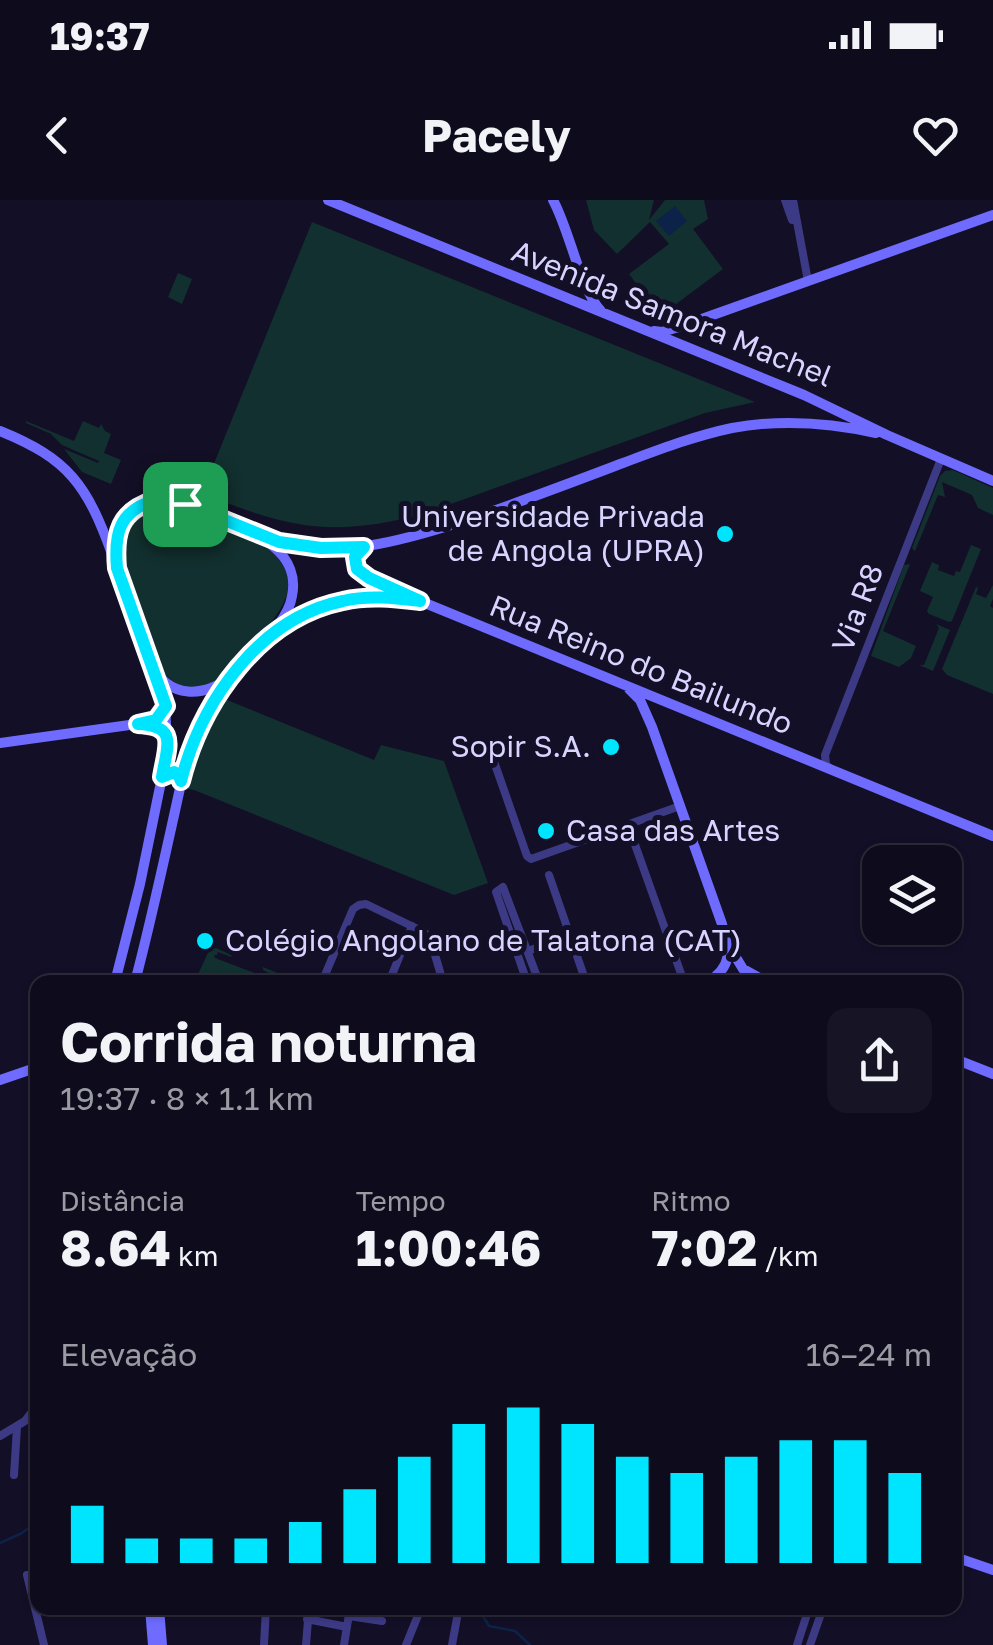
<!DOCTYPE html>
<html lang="pt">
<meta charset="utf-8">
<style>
body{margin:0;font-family:"Golos Text",sans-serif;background:#171425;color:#f1f3f6;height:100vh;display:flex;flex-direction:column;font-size:38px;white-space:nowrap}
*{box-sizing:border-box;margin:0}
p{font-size:32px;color:#9b9ba3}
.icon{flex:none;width:55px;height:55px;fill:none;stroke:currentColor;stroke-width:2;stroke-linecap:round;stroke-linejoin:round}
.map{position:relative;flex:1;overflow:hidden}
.drawer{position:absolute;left:30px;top:775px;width:932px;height:640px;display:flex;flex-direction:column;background:#0e0b1c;border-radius:20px;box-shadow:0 2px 8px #0004,0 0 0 2px #2e2b3b}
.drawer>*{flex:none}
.fabs{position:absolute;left:862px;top:645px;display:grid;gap:20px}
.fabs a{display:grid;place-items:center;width:100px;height:100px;border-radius:20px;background:#0e0b1c;box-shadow:0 2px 8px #0004,0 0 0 2px #2e2b3b;font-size:50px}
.pin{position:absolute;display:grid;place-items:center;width:85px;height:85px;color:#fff;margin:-42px;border-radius:20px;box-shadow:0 5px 15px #0006}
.round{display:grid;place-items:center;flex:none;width:105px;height:105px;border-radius:20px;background:#171425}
.headline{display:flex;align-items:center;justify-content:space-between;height:170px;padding:0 30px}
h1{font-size:55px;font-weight:700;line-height:75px}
.figures{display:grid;grid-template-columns:repeat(3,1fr);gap:15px;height:170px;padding:10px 30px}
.figures div{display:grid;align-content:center}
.figures b{font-size:50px;font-weight:700}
.figures small{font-size:28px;font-weight:400}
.figures p{font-size:28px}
.chart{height:280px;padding:20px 30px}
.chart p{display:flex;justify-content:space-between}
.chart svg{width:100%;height:180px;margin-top:10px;stroke:#00e5ff;stroke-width:6}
.status{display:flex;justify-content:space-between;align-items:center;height:70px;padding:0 50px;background:#0e0b1c;direction:ltr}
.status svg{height:28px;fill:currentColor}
header{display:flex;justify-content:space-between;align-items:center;height:130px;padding:0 30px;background:#0e0b1c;font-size:45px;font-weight:700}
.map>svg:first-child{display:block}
</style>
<div class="status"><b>19:37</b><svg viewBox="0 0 49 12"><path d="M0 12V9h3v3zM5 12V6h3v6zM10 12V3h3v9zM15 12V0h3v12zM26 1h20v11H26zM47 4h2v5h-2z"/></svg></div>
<header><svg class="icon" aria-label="back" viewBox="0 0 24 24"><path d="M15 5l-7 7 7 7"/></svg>Pacely<svg class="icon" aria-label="heart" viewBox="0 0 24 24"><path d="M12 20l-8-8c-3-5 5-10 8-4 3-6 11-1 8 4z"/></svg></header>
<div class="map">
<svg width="993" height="1445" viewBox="0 0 993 1445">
<rect width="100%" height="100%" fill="#130f26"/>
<path fill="#12302f" d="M586,0H654L649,20L665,0H704L708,19L693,29L723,69L660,116L629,74L669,44L650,22L617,54L594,30Z
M312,22L755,202L705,213L423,314C332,338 287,328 202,293Z
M178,73L192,79L182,104L168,97Z
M26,221L74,241L83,221L99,228L101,224L105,231L111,234L104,253L121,260L111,284L82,272L64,249L98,263L99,261L62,245L51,234L26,223Z
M953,270L993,288V315L978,308L972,295L942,282L945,297L938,295L915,351L912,348L940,276L945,271Z
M158,306L177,310L269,349C310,384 277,416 251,446C224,477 198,513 159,468C152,459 149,444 145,433C137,408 129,384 121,359C117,328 129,314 158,306Z
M971,345L981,349L952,421L949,422L929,414L927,411L933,397L920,391L932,362L939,365L938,370L954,376L956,371L960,372Z
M910,364L883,431L916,446L911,458L899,467L871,456L904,365Z
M993,385V399L990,406L993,408V494L947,475L942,469L976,387L978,388L976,394L986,398Z
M936,424L950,430L933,471L919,465H924L939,428Z
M220,497L374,560L381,545L444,561L488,683L454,695L194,590L183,588L193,549Z
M211,746L232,755L231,757L218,752L217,755H214L215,758L273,780L275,776L263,770V767L280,774L276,782H212L201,778L199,781L196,779Z"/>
<path fill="#0c2248" d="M675,6L687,21L669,36L656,21Z"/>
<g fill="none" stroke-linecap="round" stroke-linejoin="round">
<path stroke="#0c2248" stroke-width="2.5" d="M0,1343L22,1333L38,1321
M478,1408L489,1426L515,1431L530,1445"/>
<path stroke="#3d3a85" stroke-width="8" d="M785,0L792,20
M793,0L808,81
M490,550L527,656L531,659L680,606
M831,570L826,564L825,555L941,259
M633,639L684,782
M549,675L586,782
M528,751L570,736
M322,782L353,709L359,705L366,704L424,732L430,738L443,782
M389,782L412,726
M527,782L496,692L503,687L539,782
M955,878L962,862
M0,1236L25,1221L38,1204
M14,1275L17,1227
M27,1375L44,1445
M349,1416L382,1421
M307,1419L347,1427
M264,1445L266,1408
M306,1445L309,1408
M344,1445L350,1408
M406,1445L421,1408
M452,1445L457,1418
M797,1445L809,1408
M810,1445L823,1408"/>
<path stroke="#6f6bff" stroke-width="10" d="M328,0L804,195L887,235L993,281
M553,0C570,31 580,89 601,111
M654,131L662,132L682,126L993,15
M0,231C69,259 87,285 112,354
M270,339C334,361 402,341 464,321C518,303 570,283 623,263C658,250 694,236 732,228C781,219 827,222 876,233
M364,347L355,357L357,369L369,379L408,395
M277,430C320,398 368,395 420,401L993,636
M629,489L640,500L652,527L722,724C729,751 734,765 708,782
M0,543L151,522L160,517L165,507
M731,749L743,769L767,782
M115,782L140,684L162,577L167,541L165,506L153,471
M135,782C149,729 161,674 173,620C180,589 185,560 197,532C207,511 219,491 234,474C252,452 288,424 292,396C296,377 289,360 275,348C260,333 194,304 172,301C163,299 151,300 142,304C127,312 116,329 115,347C114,370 125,392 133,413C138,429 143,447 151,463C169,500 204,498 233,475
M718,782L739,779L758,782
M955,859L993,874
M0,880L38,867
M38,1132L35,1143L38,1176
M955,1357L993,1370
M150,1408L153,1445
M159,1408L162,1445"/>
</g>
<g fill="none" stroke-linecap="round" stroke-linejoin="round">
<defs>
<path id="route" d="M155,300H171L185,304L279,342L321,348L364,347L355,357L357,369L369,378L420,401C394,398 369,395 343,401C259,418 201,502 181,581L179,576L174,572L162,577C167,546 179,526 138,524L156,520L166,506L117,368C114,333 119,311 155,300Z"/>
</defs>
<use href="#route" stroke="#fff" stroke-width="20"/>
<use href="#route" stroke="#00e5ff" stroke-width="12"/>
</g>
<g fill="#00e5ff" stroke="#130f26" stroke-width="4">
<circle cx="725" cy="334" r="10"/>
<circle cx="611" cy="547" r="10"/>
<circle cx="546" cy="631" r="10"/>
<circle cx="205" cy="741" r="10"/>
</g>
<g text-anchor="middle" stroke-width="10" stroke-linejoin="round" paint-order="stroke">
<g font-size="30" fill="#d9d4ff" stroke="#130f26">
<text transform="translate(672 114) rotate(22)" y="10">Avenida Samora Machel</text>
<text transform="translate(858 408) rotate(-69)" y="10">Via R8</text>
<text transform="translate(641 465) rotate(22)" y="10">Rua Reino do Bailundo</text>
</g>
<g font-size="30" fill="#d9d4ff" stroke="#130f26" text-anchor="end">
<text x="705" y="327">Universidade Privada<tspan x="705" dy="34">de Angola (UPRA)</tspan></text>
<text x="591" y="557">Sopir S.A.</text>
<text x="566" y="641" text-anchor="start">Casa das Artes</text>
<text x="225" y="751" text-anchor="start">Colégio Angolano de Talatona (CAT)</text>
</g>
</g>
</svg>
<div class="fabs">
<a><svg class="icon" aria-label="layers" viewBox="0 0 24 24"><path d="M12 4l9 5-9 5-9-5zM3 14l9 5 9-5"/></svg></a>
</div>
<div class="pin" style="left:185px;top:304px;background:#1e9e55"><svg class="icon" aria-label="arrive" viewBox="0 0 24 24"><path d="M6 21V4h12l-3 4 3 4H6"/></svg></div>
<section class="drawer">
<div class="headline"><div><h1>Corrida noturna</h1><p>19:37 · 8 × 1.1 km</p></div><a class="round"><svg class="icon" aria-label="share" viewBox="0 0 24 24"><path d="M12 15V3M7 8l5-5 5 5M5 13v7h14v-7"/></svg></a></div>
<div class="figures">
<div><p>Distância</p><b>8.64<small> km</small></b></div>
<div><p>Tempo</p><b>1:00:46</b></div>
<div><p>Ritmo</p><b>7:02<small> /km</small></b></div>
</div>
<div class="chart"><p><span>Elevação</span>16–24 m</p>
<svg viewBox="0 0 160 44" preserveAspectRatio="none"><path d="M5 44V30M15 44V38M25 44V38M35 44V38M45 44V34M55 44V26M65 44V18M75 44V10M85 44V6M95 44V10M105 44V18M115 44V22M125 44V18M135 44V14M145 44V14M155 44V22"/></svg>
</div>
</section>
</div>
